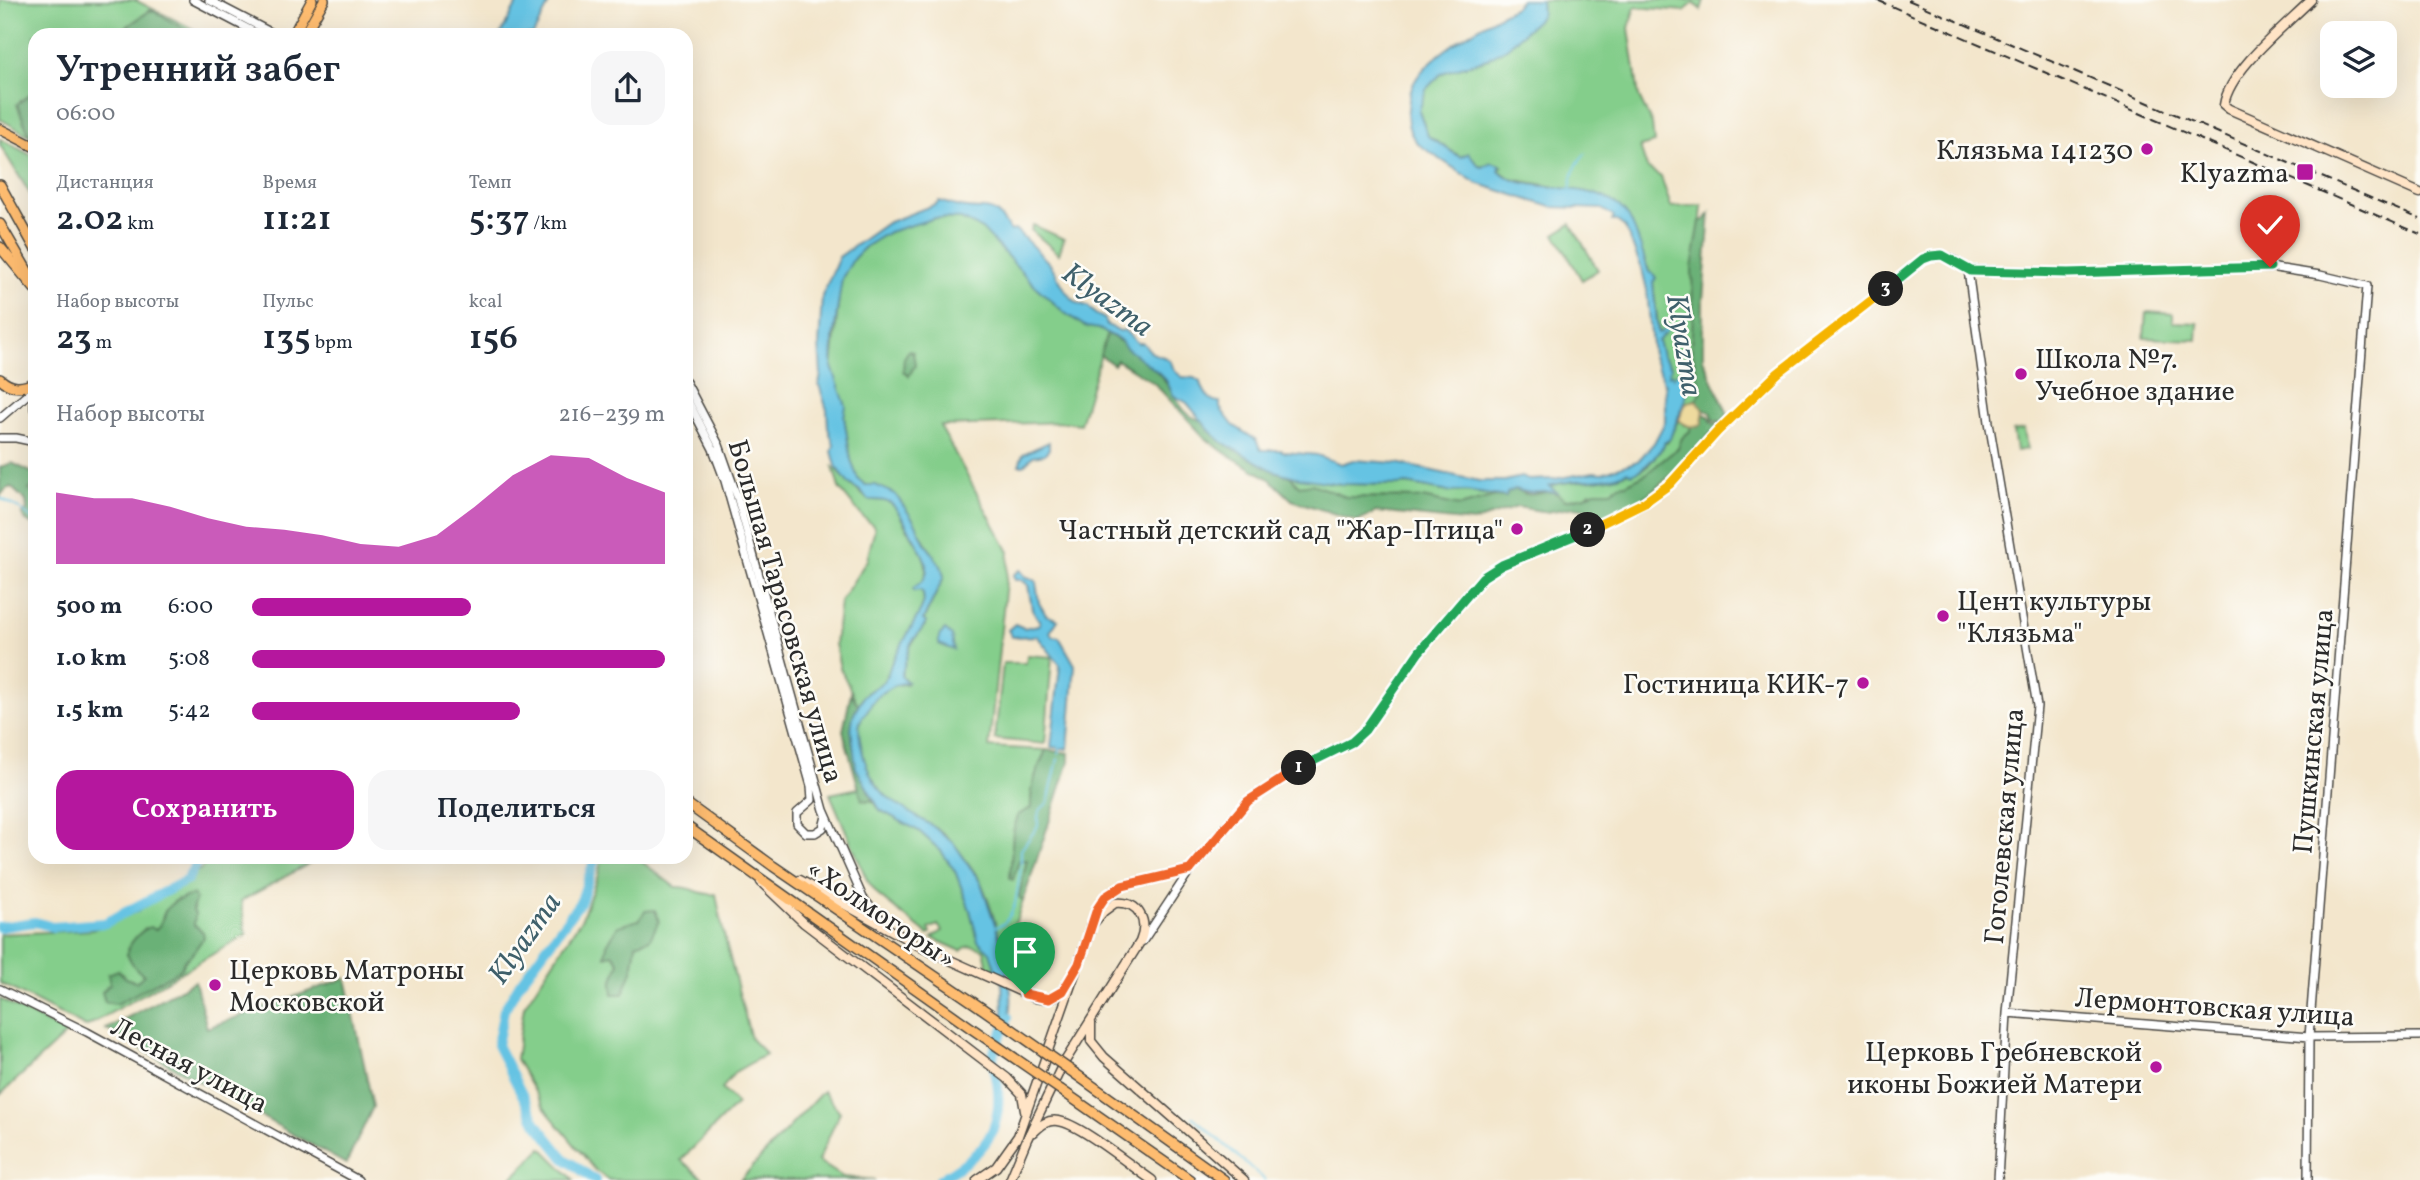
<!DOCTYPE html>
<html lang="ru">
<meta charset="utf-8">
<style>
body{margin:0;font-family:Vollkorn,serif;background:#f6f6f7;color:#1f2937;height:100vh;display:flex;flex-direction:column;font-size:26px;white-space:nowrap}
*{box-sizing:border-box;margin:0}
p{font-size:23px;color:#747a83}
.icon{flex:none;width:38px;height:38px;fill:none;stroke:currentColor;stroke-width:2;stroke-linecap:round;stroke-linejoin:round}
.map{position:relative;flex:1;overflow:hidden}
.side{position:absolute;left:28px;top:28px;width:665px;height:836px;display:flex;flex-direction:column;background:#fff;border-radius:21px;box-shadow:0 7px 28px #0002}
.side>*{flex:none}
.fabs{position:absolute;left:2320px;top:21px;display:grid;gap:14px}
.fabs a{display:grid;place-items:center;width:77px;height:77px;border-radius:14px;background:#fff;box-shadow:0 7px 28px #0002;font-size:35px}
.pin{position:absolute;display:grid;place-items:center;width:60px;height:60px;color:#fff;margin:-72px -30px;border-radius:50% 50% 50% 0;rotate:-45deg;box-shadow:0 0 7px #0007}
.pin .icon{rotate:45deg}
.km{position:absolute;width:35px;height:35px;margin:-18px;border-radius:50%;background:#222;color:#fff;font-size:19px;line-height:35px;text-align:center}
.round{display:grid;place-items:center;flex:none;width:74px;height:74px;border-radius:21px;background:#f6f6f7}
.summary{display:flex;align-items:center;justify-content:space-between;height:119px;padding:0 28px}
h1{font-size:38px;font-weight:600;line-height:52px}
.metrics{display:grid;grid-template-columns:repeat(3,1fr);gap:10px;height:119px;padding:7px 28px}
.metrics div{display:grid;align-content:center}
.metrics b{font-size:35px;font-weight:600}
.metrics small{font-size:19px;font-weight:400}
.metrics p{font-size:19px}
.chart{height:196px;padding:14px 28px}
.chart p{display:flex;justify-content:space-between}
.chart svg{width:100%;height:126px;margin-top:7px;fill:#b5179e;opacity:.7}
.button{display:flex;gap:14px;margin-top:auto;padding:14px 28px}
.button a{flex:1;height:80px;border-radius:21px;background:#b5179e;color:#fff;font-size:28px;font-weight:600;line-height:80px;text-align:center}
.button a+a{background:#f6f6f7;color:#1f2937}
ul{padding:0 28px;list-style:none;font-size:23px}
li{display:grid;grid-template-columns:112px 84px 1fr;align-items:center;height:52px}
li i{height:18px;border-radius:9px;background:#b5179e}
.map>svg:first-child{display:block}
</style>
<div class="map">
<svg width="2420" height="1180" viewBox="0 0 2420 1180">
<rect width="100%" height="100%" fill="#fdfcf7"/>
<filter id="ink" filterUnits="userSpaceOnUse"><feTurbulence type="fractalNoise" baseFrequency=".0143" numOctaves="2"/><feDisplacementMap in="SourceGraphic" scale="14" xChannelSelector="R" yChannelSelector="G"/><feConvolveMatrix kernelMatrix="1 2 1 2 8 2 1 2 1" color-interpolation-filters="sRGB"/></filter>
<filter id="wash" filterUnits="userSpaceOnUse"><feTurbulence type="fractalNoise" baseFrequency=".00686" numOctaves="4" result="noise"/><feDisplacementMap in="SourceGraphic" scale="28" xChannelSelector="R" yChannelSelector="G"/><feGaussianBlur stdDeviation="1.57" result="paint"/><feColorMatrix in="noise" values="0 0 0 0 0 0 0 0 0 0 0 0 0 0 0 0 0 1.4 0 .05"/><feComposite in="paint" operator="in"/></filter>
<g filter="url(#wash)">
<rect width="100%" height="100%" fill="#f3e6cc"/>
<path fill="#84ce8b" stroke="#587c5b" stroke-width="2" fill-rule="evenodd" d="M0,0H135L205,35H187L188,32L184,29L151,10L115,35H35V91L17,104L30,136L0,119Z
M1541,0H1704L1701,10L1694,3L1684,11L1635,7L1629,28L1639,97L1652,124L1654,143L1640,147L1647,168L1661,177L1671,207L1702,205L1691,347L1701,392L1696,400L1685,403V383L1669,375L1671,367L1662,356L1658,341L1663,335L1659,334L1653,282L1650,272L1614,204L1589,193L1511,179L1499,170L1502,167L1479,166L1470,155L1461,157L1428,136L1419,111L1426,89L1442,73L1487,59L1542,13Z
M0,139L35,157V202L0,145Z
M935,218L961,219L983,229L1036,287L1065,313L1086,327L1099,328L1107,334L1080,424L1065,422L940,426L1009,552L989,747L1046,750C1037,770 1030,786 1031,809L1013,832L1011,879L1019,860L1027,859L1019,897L1023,901L1008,944L1003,949C996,928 991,903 981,883C975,871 965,859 957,848C945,830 923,821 905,812C879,799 851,751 860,722C861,716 867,709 870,704C876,692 893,684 906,684L904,678L901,677C903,658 913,639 925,625L923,621L944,577C942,569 901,500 895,495C888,489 874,486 865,485L858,479L851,460L844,417L845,406L832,367L840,287C847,254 878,234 907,225C916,222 926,221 935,218Z
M1571,224L1598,270L1582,280L1555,234Z
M1033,225L1064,239L1059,254L1031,230Z
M2146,312L2173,314V322L2198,323L2197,340L2144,338Z
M1679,420L1684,425L1691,426L1690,431L1682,438L1678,448L1646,474L1626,484L1619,485L1611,491L1590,492L1586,496L1564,500L1550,488L1549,486C1575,478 1603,484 1628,472L1632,474L1647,467L1664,446V443H1667C1672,436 1673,428 1679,420Z
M2024,429L2027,449L2016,451L2013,431Z
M833,467C840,472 844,478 850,484C856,490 862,493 868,500C876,500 887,499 894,506C899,510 901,519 905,525C914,541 936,565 921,583L924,601L921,610L883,682L864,695L858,705L840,668L835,644L840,602L867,560L875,527L862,516L839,488Z
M1290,476L1340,484L1398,485L1407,484L1449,492L1466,491L1495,496L1460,506L1422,498L1346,497L1325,490L1299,486Z
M1027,655L1052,657L1045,744L995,739L1003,663H1026Z
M859,788L862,800L873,801L880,810L919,831L941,851L955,871L970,910L978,941L990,951L997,974L988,968L984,950C975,946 968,944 961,951L932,938L942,931L938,925L929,929L931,933L928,935L879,896L867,880L830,794Z
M208,858H319L241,901L246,935L86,1027L0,983V934L92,930L138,911L202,868ZM177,899L193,904L194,925L203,932C201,950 186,952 183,966L112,1002H105L106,987L111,984L118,970L126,978L136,982L145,975L130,959L127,949L145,928L155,930L160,926L165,910Z
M602,858H637L675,887C694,886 698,896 716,894L723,931L751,1039L766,1054L735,1072L722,1089L737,1104L681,1160L705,1180H609L596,1171L545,1109L516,1059L524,1006L582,918L598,875ZM639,920L632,971L612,983L619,963L613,954L618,927Z
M0,999L67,1033L0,1095Z
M823,1091L840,1112L818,1161L843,1177L875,1180H740Z
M542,1148L574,1180H510Z"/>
<path fill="#6bb177" stroke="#4b6e51" stroke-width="2" d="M151,10L184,29L188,32L187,35H115Z
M35,91V137L30,136L17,104Z
M1710,213L1703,300V359L1728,414L1722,422L1713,420L1711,412L1704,410L1696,400L1701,392L1691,347L1693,312L1692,268L1700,221L1705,220Z
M1107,334C1121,340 1148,361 1159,374C1173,387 1180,418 1202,420L1210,431L1222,442L1274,471L1290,476L1299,486L1312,484L1346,497L1422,498L1460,506L1495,496L1506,497L1507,493L1515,489C1519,490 1522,493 1526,494C1544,497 1548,484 1565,500L1586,496L1595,491H1611L1619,485L1626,484L1646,474L1678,448L1682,438L1690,431L1691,426H1698L1704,414L1709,416L1712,423L1720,424C1685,461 1648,507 1596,521L1589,509L1574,507L1547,512L1517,507L1473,522L1376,512L1357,521L1292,500L1271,480L1225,453L1206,439L1154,383L1117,360L1114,365L1100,355Z
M909,350L913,352L915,365L909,376L903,371L904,358Z
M12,463L35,474V485L29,490L35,494V527L25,520L22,515L27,510L26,501L11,487L6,489L0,496V467Z
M851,693L858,705C843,737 859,771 873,801L862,800L843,731Z
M1046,750L1069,753V762L1023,901L1019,897L1027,860L1019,861L1013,880L1010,879L1013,832L1018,815L1031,808C1030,786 1037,770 1046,750Z
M193,895L196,899L192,909L195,914L194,925L203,932L204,937L192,954L184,961L180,970L117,1004L105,1002L102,992L110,984L108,974L118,970L126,978L136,982L144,975L136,969L127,955C127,944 141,930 150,927L155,930C162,924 161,921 164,914C168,903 182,897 193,895Z
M655,910L659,921L650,939L636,944L632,971L623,994H613L612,983L619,963L613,954L605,956L607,945L618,926L639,920L645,911Z
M346,978L373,1107L346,1164L106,1029L195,981L207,1028Z"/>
<path fill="#eeda9e" stroke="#8c8264" stroke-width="2" d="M1696,400L1704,410L1702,424C1694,429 1685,426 1679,420L1685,403Z"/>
<path fill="#65c3e3" stroke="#487787" stroke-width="2" d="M519,0H551L533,35H500Z
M1521,0H1541L1542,13L1538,19L1508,47L1487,59L1442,73L1426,89L1419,111L1428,136L1460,157L1469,153L1479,166L1482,167L1491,162L1501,165L1499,170C1520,197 1599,175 1628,216C1637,230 1643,256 1649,272L1653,273L1656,278L1653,283L1658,333L1666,330V332L1658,341L1662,356L1671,367L1669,375L1673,374L1674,376L1680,371C1697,394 1675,418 1670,439L1664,443V446C1653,458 1647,468 1632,474L1627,472C1603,484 1575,477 1549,486L1557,492C1540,490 1533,496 1515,489L1507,493L1506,497L1466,491L1449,492L1407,484L1398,485L1341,484L1299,478L1274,471L1222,442L1210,431L1187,403L1173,395L1166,380L1158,372L1125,347L1120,340L1099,329L1086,327L1065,313L1036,287L982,229L961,219L935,218L889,232L866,246L854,258L842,278L833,339L832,367L846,406L844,417L851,460L858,479L865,485H875L895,494L915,522L925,543L941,566L944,577L923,620L926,622L925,625L911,643L901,676L907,682C892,685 876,694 869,708C866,713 862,716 860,722C857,732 861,744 863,754C873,796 898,805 931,825C939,830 944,838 953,842L981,883L1003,948L1008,949L1009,951L1004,954C1009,981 1016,999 1007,1027L1000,1022L1003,1012L1002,979L997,974L990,952L978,941L970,910L955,871L941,851L919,831L880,810L856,768L851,729L853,716L864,695L883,682L887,676L891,664L921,610L924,601L923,593L920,590L914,591L913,588C921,583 928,577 927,566C925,556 898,507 890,503C883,499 875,500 868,500L862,492L848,483L836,466L832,451L834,445L828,428L827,410L819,385L821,374L819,346L822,296L839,257L887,223L936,204L939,201C946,202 950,205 956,206C984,214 992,198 1010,231L1016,230C1027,241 1038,251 1048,262C1062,277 1064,303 1088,306L1095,314L1105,319L1107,325L1120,331L1124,330L1138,343H1143L1152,353L1166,358L1171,362L1174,370L1182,377L1194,378L1200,382C1204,391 1208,402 1220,402V408L1233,425L1256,440L1261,450H1281L1285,452L1317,455L1341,464L1353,460L1396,463L1479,481H1505L1521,477L1529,480L1554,479L1594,472L1602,473L1638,461L1654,443L1665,422V385L1653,357L1647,290L1642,269L1625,227L1617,221H1612L1614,217L1602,209L1551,207L1476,183L1418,144C1409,134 1406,122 1408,109C1409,101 1409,94 1412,87C1424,56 1486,23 1515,7Z
M1049,442V449L1045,454L1033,456L1024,465H1019L1023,454Z
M1020,570L1025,576L1036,581L1039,603L1046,615L1058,620L1050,632L1052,636L1059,637L1075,665L1068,749L1051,747L1060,665L1037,636L1012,637L1008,630L1015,624L1024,628L1038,625L1040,622L1032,609L1028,585L1022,580H1015L1013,575Z
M945,630L952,636L954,650L939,644V636Z"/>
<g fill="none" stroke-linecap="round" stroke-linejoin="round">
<path stroke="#65c3e3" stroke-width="2" d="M1570,191C1572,176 1574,165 1585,154
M1664,332L1675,325
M0,498L17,507L35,521
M1059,754L1060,748
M996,927L1003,924L1009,917L1015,904L1021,867V850L1038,826C1037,815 1038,810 1048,803L1058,759
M1193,1117L1265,1180"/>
<path stroke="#65c3e3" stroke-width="10" d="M595,858L581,901L520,983L504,1010L497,1045L537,1124L564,1158L595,1180
M0,927L35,922L53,927L105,923L187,880L199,858
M939,1180C976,1157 1002,1139 998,1090C998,1079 993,1069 993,1058C994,1042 1005,1032 1008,1017"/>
</g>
</g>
<g filter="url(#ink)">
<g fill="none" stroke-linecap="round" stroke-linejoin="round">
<defs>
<path id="tertiary" d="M193,0L260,35
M209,0L276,35
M1968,270L2068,273L2269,267L2320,275L2367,286L2309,1037L2308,1180
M1968,270L1989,422L2037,706L2007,1013L1998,1180
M686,382L719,445L737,496L824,810L863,898L887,926
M686,397L713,449L725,481L811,786L812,800L797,813V824L806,833H815L823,828L826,816
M0,418L35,388
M0,438H16L35,442
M1093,922L1105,897L1122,886L1190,870
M1143,941L1190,870L1248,801L1303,765L1352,742L1365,730L1419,652L1483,577L1501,565L1578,534L1645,502L1670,484L1718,431L1778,374L1923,259C1941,251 1954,258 1968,270
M0,989L87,1032L358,1180
M2007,1013L2309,1037L2420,1036"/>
<path id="secondary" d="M2311,0C2286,25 2229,70 2224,105L2229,109L2420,193
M800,880L923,948L1035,998C1052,1001 1061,996 1069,981
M761,882L804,923L1007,1078L1022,1094L1025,1111
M1091,1023V1041L1104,1057L1244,1180
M1034,1132C1041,1125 1048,1119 1058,1121C1079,1123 1132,1167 1152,1180
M977,1180L996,1167L1018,1136L1092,925L1104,911L1115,903C1139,901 1149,921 1140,942L1062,1066L1027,1139L1010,1180"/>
<path id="primary" d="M293,35L312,0
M304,35L324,0
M0,129L35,147
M0,247L35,289
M0,379C11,389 22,389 35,382
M35,400V409"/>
<path id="trunk" d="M0,185L35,248
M0,224L35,284
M686,803L773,866L980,1007
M686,826L971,1028
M1070,1070L1224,1180
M1061,1090L1190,1180"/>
</defs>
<use href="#tertiary" stroke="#494743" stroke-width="10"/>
<use href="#secondary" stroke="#494743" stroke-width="11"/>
<use href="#primary" stroke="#494743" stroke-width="12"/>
<use href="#trunk" stroke="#494743" stroke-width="12"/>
<use href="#tertiary" stroke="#fff" stroke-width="7"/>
<use href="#secondary" stroke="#ffe4c6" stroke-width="8"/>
<use href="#primary" stroke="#febc70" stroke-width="9"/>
<use href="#trunk" stroke="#febc70" stroke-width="9"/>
<path stroke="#2b2b2b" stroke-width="2" stroke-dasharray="10 5" stroke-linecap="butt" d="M1877,0L2420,234
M1908,0L2420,219"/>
<defs>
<path id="trunk-bridge" d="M980,1007L1070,1070
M971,1028L1061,1090"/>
</defs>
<use href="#trunk-bridge" stroke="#494743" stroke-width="12" stroke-linecap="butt"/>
<use href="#trunk-bridge" stroke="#febc70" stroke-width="9"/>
</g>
</g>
<g fill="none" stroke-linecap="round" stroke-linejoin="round" filter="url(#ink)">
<defs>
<path id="split-1" d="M1025,994L1049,999L1063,991L1079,964L1097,909L1105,897L1122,886L1190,870L1248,801L1299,768"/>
<path id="split-2" d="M1299,768L1352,742L1365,730L1419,652L1483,577L1502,565L1588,530"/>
<path id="split-3" d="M1588,530L1645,502L1670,484L1718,431L1778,373L1886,289"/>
<path id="split-4" d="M1886,289L1923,259L1931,256L1942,255L1971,271L2068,273L2270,267"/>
</defs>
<use href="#split-1" stroke="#fff" stroke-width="14"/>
<use href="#split-2" stroke="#fff" stroke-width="14"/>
<use href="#split-3" stroke="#fff" stroke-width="14"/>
<use href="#split-4" stroke="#fff" stroke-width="14"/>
<use href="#split-1" stroke="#f0652b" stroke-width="9"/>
<use href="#split-2" stroke="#22a559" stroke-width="9"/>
<use href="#split-3" stroke="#f5b400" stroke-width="9"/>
<use href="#split-4" stroke="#22a559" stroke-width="9"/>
</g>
<g fill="#b5179e" stroke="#fdfcf7" stroke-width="2.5">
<circle cx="2147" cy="149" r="7"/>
<rect x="2296" y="163" width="18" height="18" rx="3.5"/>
<circle cx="2021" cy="374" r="7"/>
<circle cx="1517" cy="529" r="7"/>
<circle cx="1943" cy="616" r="7"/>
<circle cx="1863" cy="683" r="7"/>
<circle cx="215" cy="985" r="7"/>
<circle cx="2156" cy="1067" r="7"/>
</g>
<g text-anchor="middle" stroke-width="5" stroke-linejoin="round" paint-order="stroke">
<g font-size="28" fill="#2b2b2b" stroke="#fdfcf7" text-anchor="end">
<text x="2133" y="159">Клязьма 141230</text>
<text x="2289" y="182">Klyazma</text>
<text x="2035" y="368" text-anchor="start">Школа №7.<tspan x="2035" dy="32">Учебное здание</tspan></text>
<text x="1503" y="539">Частный детский сад "Жар-Птица"</text>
<text x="1957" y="610" text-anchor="start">Цент культуры<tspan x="1957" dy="32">"Клязьма"</tspan></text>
<text x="1849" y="693">Гостиница КИК-7</text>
<text x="229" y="979" text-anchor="start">Церковь Матроны<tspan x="229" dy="32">Московской</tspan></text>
<text x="2142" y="1061">Церковь Гребневской<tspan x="2142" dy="32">иконы Божией Матери</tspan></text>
</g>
<g font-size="28" fill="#2b2b2b" stroke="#fdfcf7">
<text transform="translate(787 611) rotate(74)" y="10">Большая Тарасовская улица</text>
<text transform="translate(2312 731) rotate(-85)" y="10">Пушкинская улица</text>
<text transform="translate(2003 826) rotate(-85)" y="10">Гоголевская улица</text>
<text transform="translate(882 913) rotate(34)" y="10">«Холмогоры»</text>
<text transform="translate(2215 1006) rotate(4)" y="10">Лермонтовская улица</text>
<text transform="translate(190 1064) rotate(28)" y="10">Лесная улица</text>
</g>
<g font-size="30" font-style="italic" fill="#3f606b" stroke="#fdfcf7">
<text transform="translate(1108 299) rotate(36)" y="10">Klyazma</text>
<text transform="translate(1685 345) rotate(81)" y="10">Klyazma</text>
<text transform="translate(524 938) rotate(-55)" y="10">Klyazma</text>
</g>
</g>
</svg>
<div class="fabs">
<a><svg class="icon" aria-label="layers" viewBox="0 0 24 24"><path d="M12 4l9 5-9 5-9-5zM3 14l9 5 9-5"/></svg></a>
</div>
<div class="pin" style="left:1025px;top:994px;background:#1e9e55"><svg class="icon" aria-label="arrive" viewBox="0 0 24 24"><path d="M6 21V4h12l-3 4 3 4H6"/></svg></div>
<div class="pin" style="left:2270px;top:267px;background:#d93025"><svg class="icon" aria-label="check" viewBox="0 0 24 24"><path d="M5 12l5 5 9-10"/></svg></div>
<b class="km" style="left:1299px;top:768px">1</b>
<b class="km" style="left:1588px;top:530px">2</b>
<b class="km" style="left:1886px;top:289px">3</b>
<section class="side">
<div class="summary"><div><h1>Утренний забег</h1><p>06:00</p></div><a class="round"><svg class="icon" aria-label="share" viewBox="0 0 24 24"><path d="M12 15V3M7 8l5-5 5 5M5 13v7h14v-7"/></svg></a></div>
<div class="metrics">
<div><p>Дистанция</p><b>2.02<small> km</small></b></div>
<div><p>Время</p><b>11:21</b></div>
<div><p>Темп</p><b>5:37<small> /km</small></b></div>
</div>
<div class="metrics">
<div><p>Набор высоты</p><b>23<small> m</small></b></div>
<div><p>Пульс</p><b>135<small> bpm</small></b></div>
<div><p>kcal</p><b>156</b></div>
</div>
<div class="chart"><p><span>Набор высоты</span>216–239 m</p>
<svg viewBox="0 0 160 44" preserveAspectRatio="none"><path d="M0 44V19L10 21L20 21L30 24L40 28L50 31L60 32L70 34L80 37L90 38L100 34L110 24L120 13L130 6L140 7L150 14L160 19V44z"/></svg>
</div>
<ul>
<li><b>500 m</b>6:00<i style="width:53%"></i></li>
<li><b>1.0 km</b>5:08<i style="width:100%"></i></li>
<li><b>1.5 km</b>5:42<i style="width:65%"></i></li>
</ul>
<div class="button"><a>Сохранить</a><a>Поделиться</a></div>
</section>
</div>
